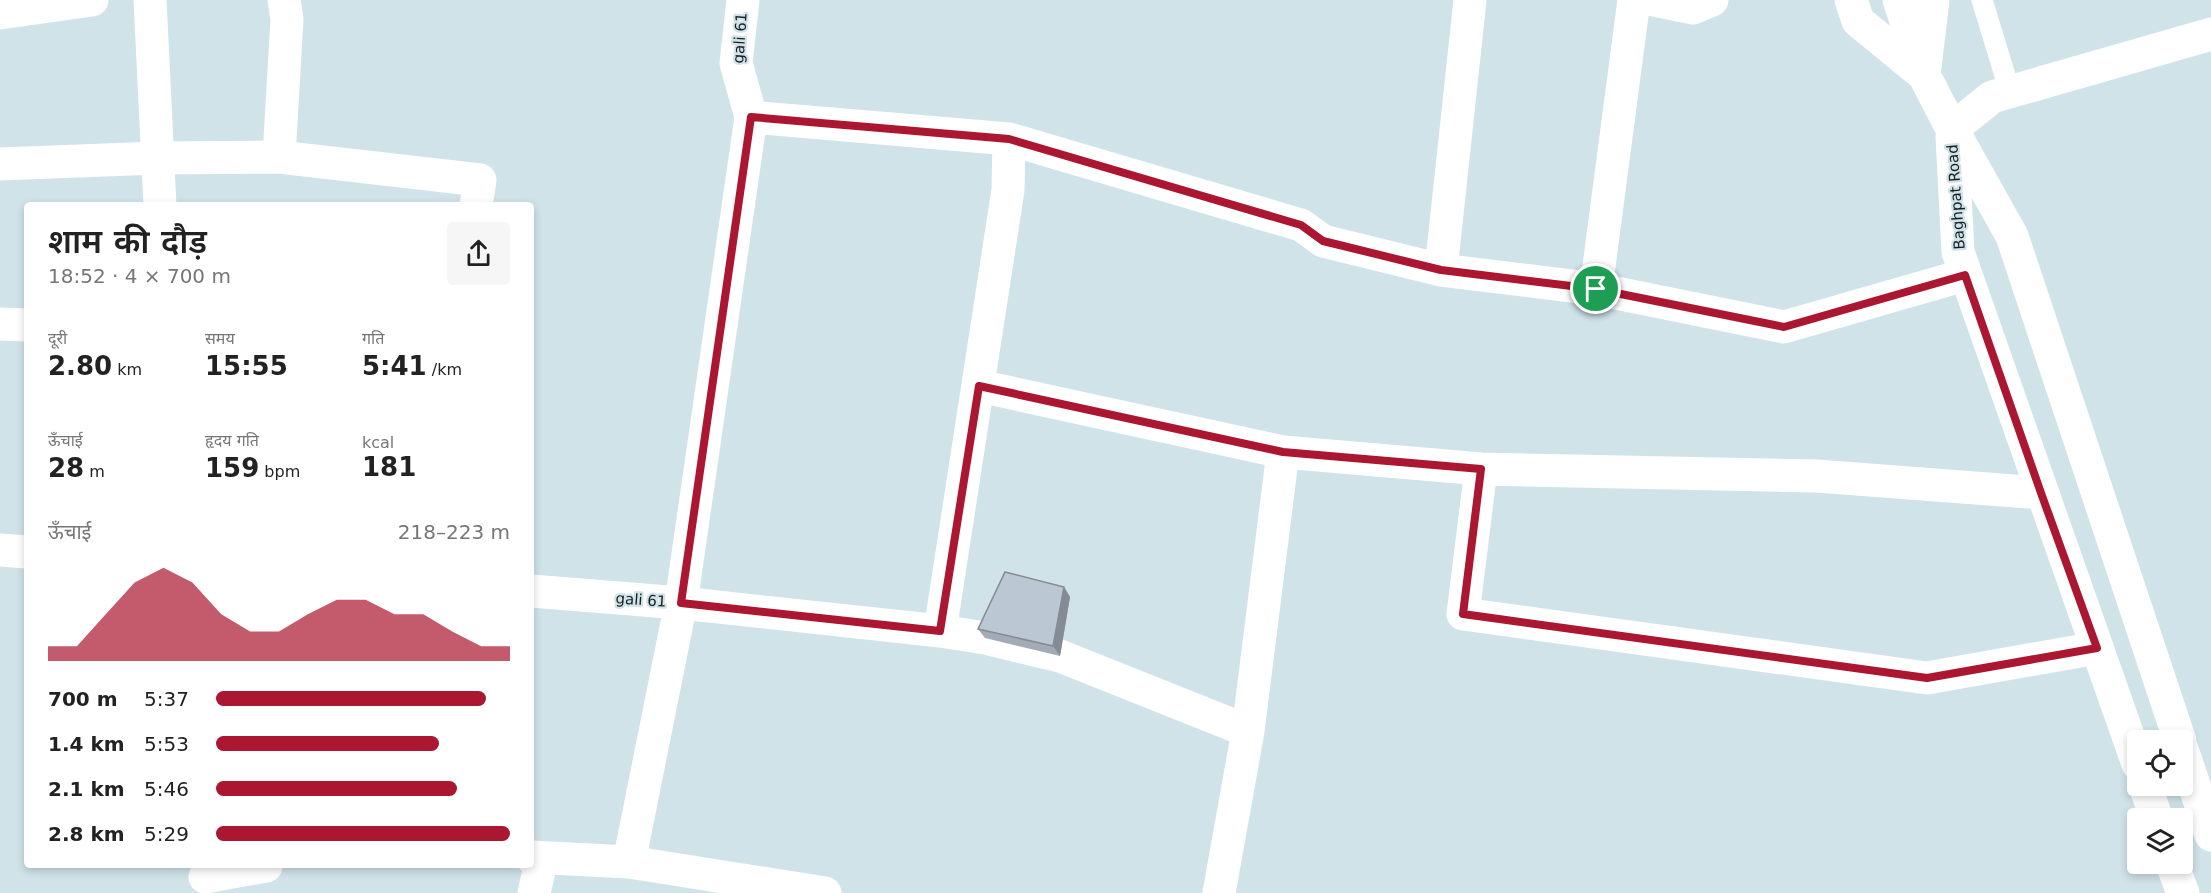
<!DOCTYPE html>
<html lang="hi">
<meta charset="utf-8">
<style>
body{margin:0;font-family:"DejaVu Sans","Noto Sans Devanagari",sans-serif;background:#f6f6f6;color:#222;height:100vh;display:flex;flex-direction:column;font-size:22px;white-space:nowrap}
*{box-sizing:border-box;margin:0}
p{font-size:20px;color:#767676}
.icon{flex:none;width:33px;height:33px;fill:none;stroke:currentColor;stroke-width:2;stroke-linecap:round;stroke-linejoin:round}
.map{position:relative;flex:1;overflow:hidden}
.side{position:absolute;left:24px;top:202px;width:510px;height:666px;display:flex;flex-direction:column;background:#fff;border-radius:6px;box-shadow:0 3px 9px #0003}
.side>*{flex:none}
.controls{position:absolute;left:2127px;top:730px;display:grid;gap:12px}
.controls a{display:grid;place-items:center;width:66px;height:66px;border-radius:6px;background:#fff;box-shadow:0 3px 9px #0003;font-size:30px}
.pin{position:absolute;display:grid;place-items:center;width:51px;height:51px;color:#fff;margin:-26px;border:3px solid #fff;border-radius:50%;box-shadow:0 2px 6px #0007}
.round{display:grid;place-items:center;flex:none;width:63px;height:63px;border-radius:6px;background:#f6f6f6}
.summary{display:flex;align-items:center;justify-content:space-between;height:102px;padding:0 24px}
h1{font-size:33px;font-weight:600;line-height:45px}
.metrics{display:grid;grid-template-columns:repeat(3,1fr);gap:9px;height:102px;padding:6px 24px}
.metrics div{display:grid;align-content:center}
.metrics b{font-size:26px;font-weight:600}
.metrics small{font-size:16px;font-weight:400}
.metrics p{font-size:16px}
.chart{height:168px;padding:12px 24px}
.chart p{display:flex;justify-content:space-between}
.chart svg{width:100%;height:108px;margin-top:6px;fill:#ab1630;opacity:.7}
ul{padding:0 24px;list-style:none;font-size:20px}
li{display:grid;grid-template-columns:96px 72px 1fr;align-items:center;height:45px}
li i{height:15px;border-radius:8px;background:#ab1630}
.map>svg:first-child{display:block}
</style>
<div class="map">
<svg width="2211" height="893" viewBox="0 0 2211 893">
<rect width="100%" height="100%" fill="#d0e3e9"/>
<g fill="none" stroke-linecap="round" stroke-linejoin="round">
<path stroke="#fff" stroke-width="21" d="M1982,0L2010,92"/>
<path stroke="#fff" stroke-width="33" d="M150,0L160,206
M1654,0L1693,8L1712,0
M0,13L92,0
M751,117L1009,139L1301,225L1323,241L1441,270L1596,289L1784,327L1965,275
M1952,129L1992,97L2211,34
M279,157L287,19L284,0
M0,164L157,158L279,157L480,180L476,206
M1441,270L1470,0
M1596,289L1634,0
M0,324L27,325
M979,386L1283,452L1481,469L1817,476L2041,493
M1481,469L1463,614L1927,678L2097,648
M0,550L27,552
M531,591L681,603L751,117L736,63L743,0
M940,631L1008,190L1009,139
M531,857L629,862L825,893
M629,862L681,603L940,631L985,638L1060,656L1248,731
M205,877L266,866
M534,893L542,858
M1219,893L1248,731L1283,452"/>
<path stroke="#fff" stroke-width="33" d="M1851,0L1858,21L1924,75
M1924,75L1933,0"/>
<path stroke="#fff" stroke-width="33" d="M1899,0L1924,75L1952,129L2012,236L2180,741
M1952,137L1958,252L2138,764
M2182,749L2211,835
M2145,786L2157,819
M2172,864L2183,893"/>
</g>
<path fill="#a2abb6" d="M1064,587L1070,597L1060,656L985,638L978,629Z"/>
<path fill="#848b94" d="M1064,587L1070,597L1060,656L1053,646Z"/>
<path fill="#bcc7d4" stroke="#848b94" stroke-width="1.5" d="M1005,572L1064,587L1053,646L978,629Z"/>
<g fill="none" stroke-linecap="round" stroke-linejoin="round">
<defs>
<path id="route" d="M751,117L1009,139L1301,225L1323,241L1441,270L1596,289L1784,327L1965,275L2041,493L2097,648L1927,678L1463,614L1481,469L1283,452L979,386L940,631L681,603Z"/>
</defs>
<use href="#route" stroke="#fff" stroke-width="12"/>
<use href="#route" stroke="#ab1630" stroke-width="8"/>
</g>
<g text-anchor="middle" stroke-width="4.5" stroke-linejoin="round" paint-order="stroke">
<g font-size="15" fill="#171e20" stroke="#d0e3e9">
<text transform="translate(740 38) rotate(-86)" y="5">gali 61</text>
<text transform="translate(1956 197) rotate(-94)" y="5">Baghpat Road</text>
<text transform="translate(641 600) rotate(4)" y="5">gali 61</text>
</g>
</g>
</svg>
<div class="controls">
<a><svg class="icon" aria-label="locate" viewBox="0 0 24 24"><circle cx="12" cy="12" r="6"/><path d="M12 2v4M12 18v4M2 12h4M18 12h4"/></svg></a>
<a><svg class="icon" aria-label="layers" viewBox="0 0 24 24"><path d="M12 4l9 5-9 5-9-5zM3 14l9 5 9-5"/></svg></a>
</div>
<div class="pin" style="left:1596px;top:289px;background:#1e9e55"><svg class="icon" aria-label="arrive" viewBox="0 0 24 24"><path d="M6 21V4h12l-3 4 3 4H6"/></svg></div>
<section class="side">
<div class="summary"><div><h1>शाम की दौड़</h1><p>18:52 · 4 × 700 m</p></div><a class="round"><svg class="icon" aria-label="share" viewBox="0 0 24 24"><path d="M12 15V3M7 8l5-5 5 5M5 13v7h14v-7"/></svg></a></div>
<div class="metrics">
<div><p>दूरी</p><b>2.80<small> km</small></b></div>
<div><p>समय</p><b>15:55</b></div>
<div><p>गति</p><b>5:41<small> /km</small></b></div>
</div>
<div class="metrics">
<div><p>ऊँचाई</p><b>28<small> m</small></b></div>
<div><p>हृदय गति</p><b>159<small> bpm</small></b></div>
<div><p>kcal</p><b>181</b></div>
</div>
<div class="chart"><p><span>ऊँचाई</span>218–223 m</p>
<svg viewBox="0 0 160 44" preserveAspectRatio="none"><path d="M0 44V38L10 38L20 25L30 12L40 6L50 12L60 25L70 32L80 32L90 25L100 19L110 19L120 25L130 25L140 32L150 38L160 38V44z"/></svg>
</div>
<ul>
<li><b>700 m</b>5:37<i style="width:92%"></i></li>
<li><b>1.4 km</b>5:53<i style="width:76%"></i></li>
<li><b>2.1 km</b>5:46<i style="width:82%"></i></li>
<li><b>2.8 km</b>5:29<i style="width:100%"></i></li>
</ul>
</section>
</div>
